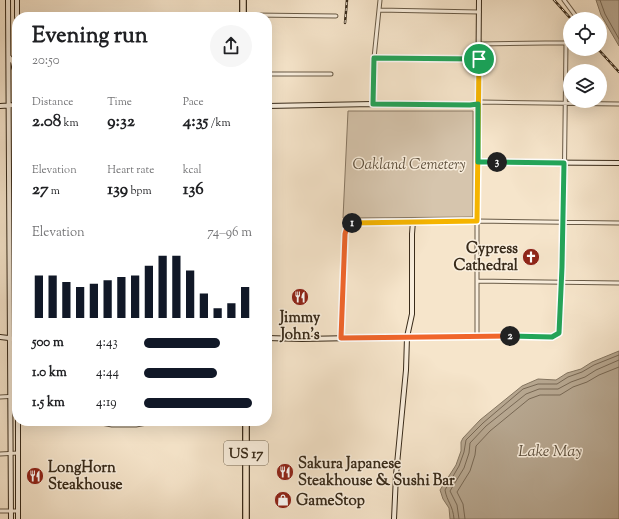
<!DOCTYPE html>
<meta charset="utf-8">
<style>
body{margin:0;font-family:"Sorts Mill Goudy",serif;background:#f6f6f6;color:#202124;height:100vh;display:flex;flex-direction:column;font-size:15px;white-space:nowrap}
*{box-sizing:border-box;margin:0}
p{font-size:13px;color:#757577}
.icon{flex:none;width:22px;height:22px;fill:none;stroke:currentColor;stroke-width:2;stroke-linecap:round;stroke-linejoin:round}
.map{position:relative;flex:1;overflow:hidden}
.drawer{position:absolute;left:12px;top:12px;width:260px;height:414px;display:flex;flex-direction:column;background:#fff;border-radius:16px;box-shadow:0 4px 16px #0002}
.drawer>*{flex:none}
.fabs{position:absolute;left:563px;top:12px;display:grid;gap:8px}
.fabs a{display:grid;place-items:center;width:44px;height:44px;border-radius:50%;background:#fff;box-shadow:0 4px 16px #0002;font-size:20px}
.pin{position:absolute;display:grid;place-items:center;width:34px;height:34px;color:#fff;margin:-17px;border:2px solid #fff;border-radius:50%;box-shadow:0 1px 4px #0007}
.km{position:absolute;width:20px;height:20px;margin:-10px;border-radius:50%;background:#222;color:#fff;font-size:11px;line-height:20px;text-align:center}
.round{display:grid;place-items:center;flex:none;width:42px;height:42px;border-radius:21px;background:#f6f6f6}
.head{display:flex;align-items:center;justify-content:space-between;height:68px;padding:0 20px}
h1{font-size:22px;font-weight:700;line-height:30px}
.metrics{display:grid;grid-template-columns:repeat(3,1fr);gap:6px;height:68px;padding:4px 20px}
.metrics div{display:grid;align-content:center}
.metrics b{font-size:17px;font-weight:700}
.metrics small{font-size:11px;font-weight:400}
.metrics p{font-size:11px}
.chart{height:112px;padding:8px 20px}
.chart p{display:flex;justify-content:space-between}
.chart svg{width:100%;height:72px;margin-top:4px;stroke:#111827;stroke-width:6}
ul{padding:0 20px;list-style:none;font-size:13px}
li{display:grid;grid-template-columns:64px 48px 1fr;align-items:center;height:30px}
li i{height:10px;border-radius:5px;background:#111827}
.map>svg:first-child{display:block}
</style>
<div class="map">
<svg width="619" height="519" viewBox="0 0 619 519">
<rect width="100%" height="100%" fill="#f6e5cb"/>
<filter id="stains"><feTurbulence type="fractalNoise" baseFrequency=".005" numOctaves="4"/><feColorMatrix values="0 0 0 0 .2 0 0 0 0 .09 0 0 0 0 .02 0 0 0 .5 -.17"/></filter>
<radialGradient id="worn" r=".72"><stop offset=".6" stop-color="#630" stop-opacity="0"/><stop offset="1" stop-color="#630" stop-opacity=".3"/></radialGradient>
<path fill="#d6c5ad" stroke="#887864" d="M348,111H473V217L343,218Z"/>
<path fill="#b6a68f" stroke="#847560" d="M596,0H619V46L601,15Z
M619,351V519H450L449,508L443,499L440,490L456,465L461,451V442L463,438L480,420L522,386L538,379L556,380L567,373L581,369L592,362Z"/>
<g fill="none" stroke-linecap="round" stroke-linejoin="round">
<path stroke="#786854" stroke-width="1" d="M600,0L605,14L619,39
M454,519C453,505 447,502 445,490L459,466L464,452L466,440L483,423L523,389L538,384H557L568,377L582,372L594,365L619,355
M459,519L457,505L450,491L464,468L469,453L470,443L486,426L526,394L539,389H558L571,382L585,377L596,370L619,360
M465,519L463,504L457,492L470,471L475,455L476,446L490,431L529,399L540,395H560L573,387L587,382L599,375L619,367"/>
<defs>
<path id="street" d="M564,0L578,19
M379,10L479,12
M243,15L336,16
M479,44L545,43H570
M374,58L479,59
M267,74H331
M373,104L374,58L380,0
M478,104L482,102L619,104
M477,281L619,283
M477,336V221L619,223
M341,337L345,234C346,227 349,223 356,222L413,221
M407,337H552L559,333L564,205L566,43
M0,397L17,396
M70,421L96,422L112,425H136L152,422H246
M0,454L18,453
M0,511H18"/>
<path id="secondary" d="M8,0L11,519
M17,0V17
M9,57L13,62L17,78
M0,106L17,105
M267,106L373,104L471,105L478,104
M478,162L619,163
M0,337L17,339
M267,338L302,339L407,337
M18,421V519
M394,519L396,475L406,370L407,337L412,314V234L413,221H477L479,0"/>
<path id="highway" d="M243,0V17
M246,421V519"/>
</defs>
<use href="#street" stroke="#685a46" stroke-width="5"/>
<use href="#secondary" stroke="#392b1a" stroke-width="6"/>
<use href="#highway" stroke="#392b1a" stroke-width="8"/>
<use href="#street" stroke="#f9eedd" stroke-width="3"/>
<use href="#secondary" stroke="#f9eedd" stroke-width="4"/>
<use href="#highway" stroke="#f6e5cb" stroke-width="5.5"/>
<defs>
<path id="rail" d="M554,0L571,19
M345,23L347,0
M598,49L619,72"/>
</defs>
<use href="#rail" stroke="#392b1a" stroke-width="2.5"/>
<use href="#rail" stroke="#f9eedd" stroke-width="1" stroke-dasharray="3" stroke-linecap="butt"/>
</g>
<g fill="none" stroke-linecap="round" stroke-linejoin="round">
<defs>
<path id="split-1" d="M352,223L477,221L479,59"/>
<path id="split-2" d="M352,223L347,227L345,234L341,338L510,336"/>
<path id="split-3" d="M497,162L564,163L562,267L559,333L552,337L510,336"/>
<path id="split-4" d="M479,59L374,58L373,104L470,105L478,104V162H497"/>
</defs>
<use href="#split-1" stroke="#fff" stroke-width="8"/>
<use href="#split-2" stroke="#fff" stroke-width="8"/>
<use href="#split-3" stroke="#fff" stroke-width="8"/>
<use href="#split-4" stroke="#fff" stroke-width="8"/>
<use href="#split-1" stroke="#f5b400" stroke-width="5"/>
<use href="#split-2" stroke="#f0652b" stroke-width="5"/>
<use href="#split-3" stroke="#22a559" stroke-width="5"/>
<use href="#split-4" stroke="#22a559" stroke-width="5"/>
</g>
<defs>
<symbol id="church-disc" viewBox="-11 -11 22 22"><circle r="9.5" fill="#8f2418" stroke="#f9eedd"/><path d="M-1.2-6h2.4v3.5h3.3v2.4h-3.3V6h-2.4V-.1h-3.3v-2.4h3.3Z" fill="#fff"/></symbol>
<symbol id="restaurant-disc" viewBox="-11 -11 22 22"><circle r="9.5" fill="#8f2418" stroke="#f9eedd"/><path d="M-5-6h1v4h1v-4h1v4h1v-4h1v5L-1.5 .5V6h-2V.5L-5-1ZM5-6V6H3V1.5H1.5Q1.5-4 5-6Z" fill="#fff"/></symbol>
<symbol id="shop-disc" viewBox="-11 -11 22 22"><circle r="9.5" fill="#8f2418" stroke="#f9eedd"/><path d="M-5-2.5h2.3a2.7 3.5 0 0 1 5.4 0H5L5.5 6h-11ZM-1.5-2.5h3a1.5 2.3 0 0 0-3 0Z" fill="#fff"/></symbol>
</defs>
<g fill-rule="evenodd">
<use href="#church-disc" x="521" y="247" width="20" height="20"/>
<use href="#restaurant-disc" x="290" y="287" width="20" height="20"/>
<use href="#restaurant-disc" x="275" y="462" width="20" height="20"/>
<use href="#restaurant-disc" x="25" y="466" width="20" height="20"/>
<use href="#shop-disc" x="273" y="490" width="20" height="20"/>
</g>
<g text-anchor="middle" stroke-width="3" stroke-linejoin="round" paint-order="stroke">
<rect fill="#f9eedd" stroke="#736654" stroke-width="1" x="224" y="441" width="44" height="24" rx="3"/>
<g font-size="14" font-weight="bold" fill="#392b1a">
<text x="246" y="458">US 17</text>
</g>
<g font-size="15" font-style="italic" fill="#60523f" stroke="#f9eedd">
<text x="409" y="169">Oakland Cemetery</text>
</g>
<g font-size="15" font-weight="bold" fill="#392b1a" stroke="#f9eedd" text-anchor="start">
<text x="518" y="253" text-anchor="end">Cypress<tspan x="518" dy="17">Cathedral</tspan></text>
<text x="300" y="322" text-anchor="middle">Jimmy<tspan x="300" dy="17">John's</tspan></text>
<text x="298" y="468">Sakura Japanese<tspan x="298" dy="17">Steakhouse &amp; Sushi Bar</tspan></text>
<text x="48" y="472">LongHorn<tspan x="48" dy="17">Steakhouse</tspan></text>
<text x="296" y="505">GameStop</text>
</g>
<g font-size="16" font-style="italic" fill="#5e503d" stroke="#f9eedd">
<text x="550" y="456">Lake May</text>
</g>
</g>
<rect width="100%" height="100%" filter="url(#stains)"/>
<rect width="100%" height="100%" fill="url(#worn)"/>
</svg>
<div class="fabs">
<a><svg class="icon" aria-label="locate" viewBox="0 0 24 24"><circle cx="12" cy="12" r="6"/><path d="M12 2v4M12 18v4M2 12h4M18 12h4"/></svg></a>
<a><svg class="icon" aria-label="layers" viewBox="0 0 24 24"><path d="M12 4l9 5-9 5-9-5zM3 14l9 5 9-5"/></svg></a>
</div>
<div class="pin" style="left:479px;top:59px;background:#1e9e55"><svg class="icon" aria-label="arrive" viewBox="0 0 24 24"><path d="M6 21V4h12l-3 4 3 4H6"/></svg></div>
<b class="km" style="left:352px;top:223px">1</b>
<b class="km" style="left:510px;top:336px">2</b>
<b class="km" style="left:497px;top:162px">3</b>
<section class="drawer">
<div class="head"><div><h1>Evening run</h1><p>20:50</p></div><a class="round"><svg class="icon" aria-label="share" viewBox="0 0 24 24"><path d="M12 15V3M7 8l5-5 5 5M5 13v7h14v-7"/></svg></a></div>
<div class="metrics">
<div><p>Distance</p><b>2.08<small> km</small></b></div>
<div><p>Time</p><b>9:32</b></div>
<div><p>Pace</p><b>4:35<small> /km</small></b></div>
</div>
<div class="metrics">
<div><p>Elevation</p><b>27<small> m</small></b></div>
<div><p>Heart rate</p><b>139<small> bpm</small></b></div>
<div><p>kcal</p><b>136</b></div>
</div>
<div class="chart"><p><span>Elevation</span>74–96 m</p>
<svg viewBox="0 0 160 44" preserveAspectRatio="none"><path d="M5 44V18M15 44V18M25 44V22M35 44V25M45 44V23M55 44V21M65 44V19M75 44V18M85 44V12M95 44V6M105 44V6M115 44V15M125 44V29M135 44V38M145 44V35M155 44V25"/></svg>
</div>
<ul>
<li><b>500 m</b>4:43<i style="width:70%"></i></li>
<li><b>1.0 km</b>4:44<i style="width:68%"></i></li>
<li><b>1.5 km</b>4:19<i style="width:100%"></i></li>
</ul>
</section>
</div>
